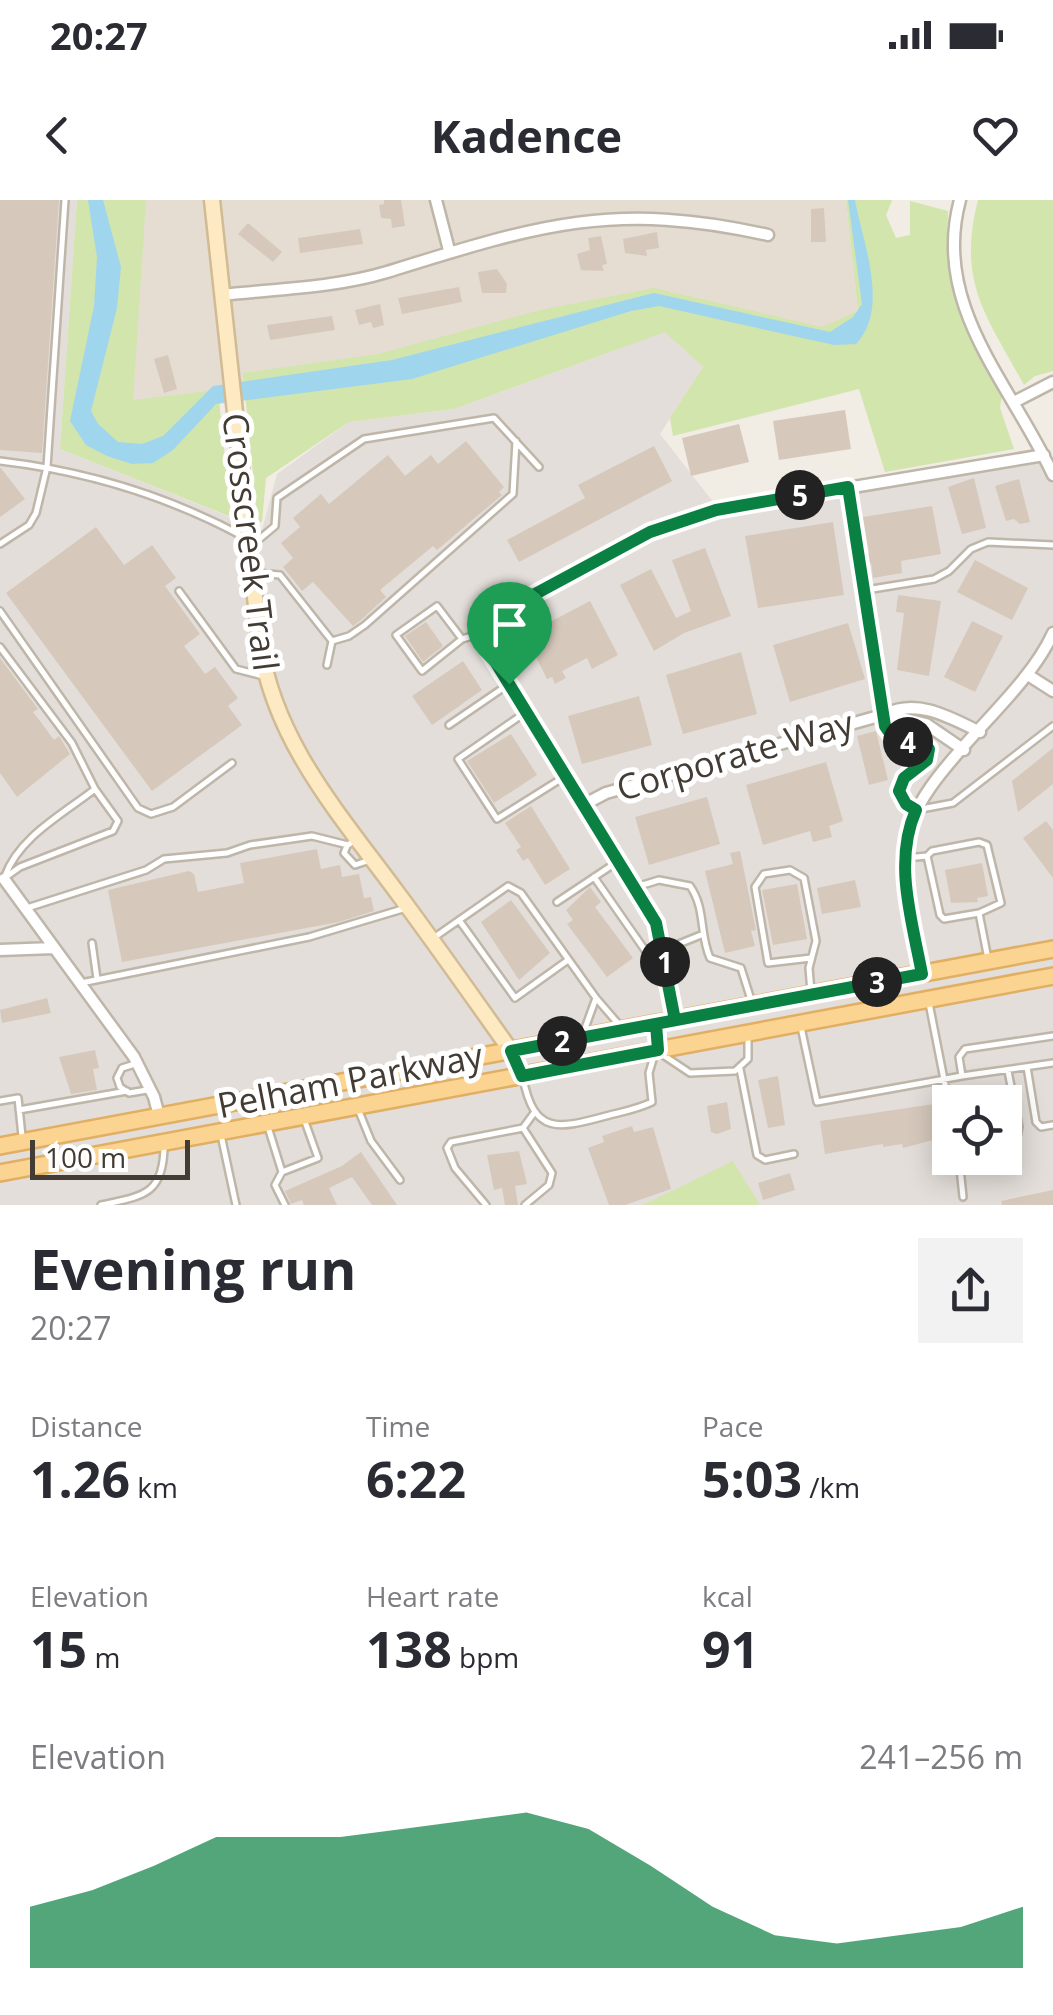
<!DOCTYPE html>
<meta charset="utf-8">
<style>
body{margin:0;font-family:"Open Sans",sans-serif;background:#f2f2f3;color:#2b2b33;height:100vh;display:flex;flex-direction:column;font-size:38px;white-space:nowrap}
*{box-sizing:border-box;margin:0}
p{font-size:32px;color:#7c7c81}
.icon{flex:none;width:55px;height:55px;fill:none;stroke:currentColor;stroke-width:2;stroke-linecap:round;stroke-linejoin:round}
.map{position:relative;height:1005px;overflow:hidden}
.panel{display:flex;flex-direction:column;background:#fff;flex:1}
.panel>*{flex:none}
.tools{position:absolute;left:932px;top:885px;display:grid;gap:20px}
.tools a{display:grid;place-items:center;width:90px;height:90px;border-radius:0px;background:#fff;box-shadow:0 5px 25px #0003;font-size:50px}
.scale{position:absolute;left:30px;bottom:25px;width:160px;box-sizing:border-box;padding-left:10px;border:5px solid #433c34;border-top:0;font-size:28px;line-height:35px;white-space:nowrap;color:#433c34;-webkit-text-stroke:8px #fff;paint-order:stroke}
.pin{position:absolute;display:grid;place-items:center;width:85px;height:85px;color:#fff;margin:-102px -42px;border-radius:50% 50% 50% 0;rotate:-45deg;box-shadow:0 0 10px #0007}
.pin .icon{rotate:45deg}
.km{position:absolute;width:50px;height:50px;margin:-25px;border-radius:50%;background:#222;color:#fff;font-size:28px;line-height:50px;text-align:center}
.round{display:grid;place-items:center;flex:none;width:105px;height:105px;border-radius:0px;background:#f2f2f3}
.overview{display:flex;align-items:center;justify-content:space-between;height:170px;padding:0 30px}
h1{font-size:55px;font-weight:700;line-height:75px}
.stats{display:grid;grid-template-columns:repeat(3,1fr);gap:15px;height:170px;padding:10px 30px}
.stats div{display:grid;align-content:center}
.stats b{font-size:50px;font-weight:700}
.stats small{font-size:28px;font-weight:400}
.stats p{font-size:28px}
.chart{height:280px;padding:20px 30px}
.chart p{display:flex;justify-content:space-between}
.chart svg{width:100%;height:180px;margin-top:10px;fill:#0b8043;opacity:.7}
.status{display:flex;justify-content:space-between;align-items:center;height:70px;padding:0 50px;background:#fff;direction:ltr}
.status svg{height:28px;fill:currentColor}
header{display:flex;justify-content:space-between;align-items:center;height:130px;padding:0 30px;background:#fff;font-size:45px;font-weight:700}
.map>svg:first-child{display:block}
</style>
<div class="status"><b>20:27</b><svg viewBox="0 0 49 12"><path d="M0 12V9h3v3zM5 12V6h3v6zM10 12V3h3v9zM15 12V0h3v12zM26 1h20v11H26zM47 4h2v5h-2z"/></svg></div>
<header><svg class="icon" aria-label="back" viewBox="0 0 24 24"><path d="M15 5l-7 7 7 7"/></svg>Kadence<svg class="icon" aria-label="heart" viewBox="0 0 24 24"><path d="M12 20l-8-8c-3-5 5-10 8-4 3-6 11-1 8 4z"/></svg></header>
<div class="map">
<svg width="1053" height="1005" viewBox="0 0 1053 1005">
<rect width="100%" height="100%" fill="#f1ece4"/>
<path fill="#e5ddd2" d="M95,0H846L858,111L820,135L440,161L218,190L138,255Z"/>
<path fill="#e3ded9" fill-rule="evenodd" d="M0,0H77L60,249L262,330L277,274L349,222L454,209L665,132L703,167L660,234L724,316L1044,255L1053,270V1005H0ZM950,902H1005V958H950Z"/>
<path fill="#d1e5ad" d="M77,0H146L133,200L218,190L231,317L60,249Z
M846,0H892L886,15L896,38L910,35V1L948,11C944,95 964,122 1002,193L1000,208L1014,249L885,272L859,189L673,236L670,218L703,167L665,132L454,209L349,222L266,278L262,321L258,324L243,173L378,154L540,110L654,88L822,127L858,111Z
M978,0H1053V171L1035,176L1024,185C986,115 957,83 978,0Z
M733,961L760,1005H643Z"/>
<path fill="#a0d5ee" d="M88,0H103L121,67L117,108L91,211L98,224L118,242L142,244L163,236L213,186L392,160L654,93L830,132L853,117L862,104L848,0H855C863,44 890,108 856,144L834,145L659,106L631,111L412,179L216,204L173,250L153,263L132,264L107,256L86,245L70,221L94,106L97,57Z"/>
<path fill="#d6c9bc" d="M0,0H59L42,253L0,250Z
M384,0H401L405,26L392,28L391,19L381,18L379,5L384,4Z
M824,8L826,42H811V9Z
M248,23L282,52L273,62L238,34Z
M360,29L363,44L300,53L298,38Z
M657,32L659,48L646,50L647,56L625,53L623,39Z
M601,36L607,64L602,65L604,71L581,70L577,54L590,50L588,38Z
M497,69L507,84L506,93H482L478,72Z
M459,87L462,102L402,114L398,98Z
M380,104L384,125L373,128L371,122L359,125L355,110Z
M332,116L335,130L270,140L267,125Z
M168,155L177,189L164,193L154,159Z
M845,210L851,249L779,260L773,221Z
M739,224L749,262L691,276L682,238Z
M466,241L504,287L499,292L502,295L437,350L433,346L380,390L386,397L361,420L353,426L313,382L302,391L283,367L293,358L281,343L300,327L293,318L321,294L329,304L388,255L405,276L431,255L438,264Z
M654,246L672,281L519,362L507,340L585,298L578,285Z
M0,267L25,299L0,317Z
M974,278L986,328L962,334L948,287Z
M1019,279L1030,322L1020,324L1014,319L1006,321L995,286Z
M932,306L941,354L901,361L902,373L873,378L871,363H867L865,354L869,353L863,317Z
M833,322L844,395L758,408L745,336Z
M96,327L124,365L152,345L176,378L165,386L200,434L184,446L205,474L215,467L238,498L228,506L242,525L152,591L6,393Z
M705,348L731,416L684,433L654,451L620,385L651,369L676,418L691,411L672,360Z
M975,360L1028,388L1012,420L957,392Z
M898,395L941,401L929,476L897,470L904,413L896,412Z
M590,401L618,455L592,469L587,458L562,471L566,478L555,484L552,477L547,479L525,435Z
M972,421L1003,436L975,492L944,477Z
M426,422L443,446L423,462L405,436Z
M848,423L865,479L790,502L773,445Z
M741,452L757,514L683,534L666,475Z
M0,458L38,509L33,512L40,521L54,540L59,536L70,554L17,597L0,573Z
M463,461L482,490L432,525L412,496Z
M639,496L652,545L582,564L568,516Z
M876,531L888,580L869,585L857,536Z
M511,534L537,575L494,603L467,561Z
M1053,548V584L1018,612L1012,581Z
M826,562L843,621L829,626L832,637L813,642L810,631L763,645L746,585Z
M707,597L720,644L649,665L635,617Z
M531,606L570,669L545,685L528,658L523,661L516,650L521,647L505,623Z
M1046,621L1053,630V678L1023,638Z
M317,649L321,669L340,665L342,677L359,674L364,698L371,697L374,711L339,722L122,762L108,690L189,671L194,674L198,692L244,683L240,663Z
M740,651L756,730L751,731L755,746L725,753L705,671L733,664L730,653Z
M982,663L988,696L977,698L978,702L951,703L945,670Z
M855,680L861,707L822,714L817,688Z
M797,684L807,739L773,745L762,690Z
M590,687L601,702L595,707L633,758L607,777L567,724L573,720L566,710Z
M511,700L550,753L519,780L481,722Z
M47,798L51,813L2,823L0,810Z
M95,850L99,868L93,869L97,890L71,894L59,857Z
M778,876L785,925L768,928L758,880Z
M727,902L731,929L717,934L711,932L707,906Z
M934,904L940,938L903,948L902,944L883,947V944L825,954L820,921Z
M632,926L634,932L653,927L671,989L625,1005H609L588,948L604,942L602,936Z
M519,951L527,984L515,986L518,1005H505L502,988L494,990L487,955Z
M361,952L397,1005H372L352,977L329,988L337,1005H304L302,1000L291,1004L285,991L342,966Z
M790,973L795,990L763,1000L758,983Z
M1053,990V1005H1002L1001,1001Z"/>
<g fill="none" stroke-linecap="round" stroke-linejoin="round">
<defs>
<path id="lane" d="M0,261C86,271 168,296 244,337
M848,288L885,526L894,539L919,541L929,549L924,564L900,584L901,598L916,610L953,603L1053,526
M0,344L29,325L36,313L47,267L65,0
M251,346L275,326L277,298L364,239L494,218L539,267
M256,373L280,375L332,441L327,465
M866,390L934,379L949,371L971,349L988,342L1053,345
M179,391L236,469L263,476
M0,411L138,608L151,614L173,607L232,563
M462,439L422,471L396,435L437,406L462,439L482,433
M332,441L349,436L365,425L513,294L516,241
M0,447L72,543L95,589C63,614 19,637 5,676
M526,512L458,559L497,619L564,577
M449,525L509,484
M347,646L344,653L355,665L370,660
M906,658L927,656
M6,677L20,667L113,631L118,621L95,589
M594,677L649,756L701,735
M636,687L659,680L690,686C706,709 699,733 710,758L741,768L752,803
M557,702L617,662
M27,708L146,670L164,659L227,653L250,645L312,636L348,645L355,640
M979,713L1001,703L987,645L979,642L932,651L927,656L940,715L944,719L979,713L988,759
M459,720L515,798L568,760
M432,739L508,686L521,693L596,798
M92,743L97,779
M811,758L768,763L755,687L764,674L790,670L804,678L816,741L809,768L811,792
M81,783L309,737L406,708
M929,803L950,910
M801,827L817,902L962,876L959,857L965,849L1053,836
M584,831L596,798L621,827
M660,853L690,873L735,871L748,859V835
M135,864L122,868L117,878L120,887L129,893L147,890
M1027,867L1036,922L1041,927L1053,925
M740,869L757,955L765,960L794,954
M962,876L1053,863
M523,878C534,935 558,929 606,916C621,912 638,909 652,902L649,873L654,856
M0,901L18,898L22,936
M358,909L371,941L400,980
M19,910L127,891
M268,927L282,972L318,958L304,919
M523,928L552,973L549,985L525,1005
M221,935L236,1005
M1005,944L1017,937L1019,927L1008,871
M959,958L963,997
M282,972L275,985L285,1005
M101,1005C143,996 164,995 164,945
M486,1005L455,968L447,948L451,942L523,928L534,913"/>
<path id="street" d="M436,0L449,50
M960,0C931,106 1011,184 1053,275
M221,95C275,89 334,88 387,72C535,26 613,0 768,35
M1014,202L1053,182
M1028,475L1053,491
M964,550L926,524L886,514C918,498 951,518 980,532
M585,604L606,593L886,514
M4,679L134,857L154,897L159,916
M0,750L54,748
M923,774C915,735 901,692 904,652C910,574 1019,508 1053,433
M675,820L656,723L486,446L482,433L486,423L635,339L716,310L1044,255"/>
<path id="secondary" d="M212,0L260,443C274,542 341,616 399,695C437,746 474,799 511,851"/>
<path id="primary" d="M0,946L1053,749
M0,973L1053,776"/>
</defs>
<use href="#lane" stroke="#bfb6aa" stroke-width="10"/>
<use href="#street" stroke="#bfb6aa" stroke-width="15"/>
<use href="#secondary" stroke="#d1bb94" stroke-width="19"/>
<use href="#primary" stroke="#e0af63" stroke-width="20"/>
<use href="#lane" stroke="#fff" stroke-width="5"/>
<use href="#street" stroke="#fff" stroke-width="10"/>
<use href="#secondary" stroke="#fde9c2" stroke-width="14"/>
<use href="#primary" stroke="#fcd492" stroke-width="15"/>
</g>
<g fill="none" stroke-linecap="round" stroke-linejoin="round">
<defs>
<path id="route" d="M509,484L656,723L675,820L656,824L658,850L522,876L511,851C648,825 785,799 922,774C912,720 893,662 916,610L906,604L899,591L904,578L927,560L929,549L919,541L894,539L885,526L848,287L716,310L650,332L498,414L482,428V440L509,484"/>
</defs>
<use href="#route" stroke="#fff" stroke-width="20"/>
<use href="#route" stroke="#0b8043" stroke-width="12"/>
</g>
<g text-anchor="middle" stroke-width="10" stroke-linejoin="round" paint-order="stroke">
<g font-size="35" fill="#433c34" stroke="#fff">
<text transform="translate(250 342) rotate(83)" y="12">Crosscreek Trail</text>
<text transform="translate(735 556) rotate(-16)" y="12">Corporate Way</text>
<text transform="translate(350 881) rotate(-11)" y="12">Pelham Parkway</text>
</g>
</g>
</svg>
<div class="tools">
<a><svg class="icon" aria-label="locate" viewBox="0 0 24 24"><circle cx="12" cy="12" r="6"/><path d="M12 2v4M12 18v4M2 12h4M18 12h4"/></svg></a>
</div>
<div class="scale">100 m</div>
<div class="pin" style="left:509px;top:484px;background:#1e9e55"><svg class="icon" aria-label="arrive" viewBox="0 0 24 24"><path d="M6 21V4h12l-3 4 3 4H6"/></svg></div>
<b class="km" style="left:665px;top:762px">1</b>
<b class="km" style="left:562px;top:841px">2</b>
<b class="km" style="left:877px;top:782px">3</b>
<b class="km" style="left:908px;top:542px">4</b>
<b class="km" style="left:800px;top:295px">5</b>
</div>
<section class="panel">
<div class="overview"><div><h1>Evening run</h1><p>20:27</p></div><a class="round"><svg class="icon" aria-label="share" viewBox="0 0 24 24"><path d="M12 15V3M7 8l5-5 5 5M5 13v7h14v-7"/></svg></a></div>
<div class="stats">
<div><p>Distance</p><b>1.26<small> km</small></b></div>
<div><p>Time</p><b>6:22</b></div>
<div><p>Pace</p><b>5:03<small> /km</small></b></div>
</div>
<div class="stats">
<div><p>Elevation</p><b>15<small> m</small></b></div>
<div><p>Heart rate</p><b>138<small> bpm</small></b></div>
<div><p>kcal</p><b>91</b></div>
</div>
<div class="chart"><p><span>Elevation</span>241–256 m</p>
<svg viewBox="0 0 160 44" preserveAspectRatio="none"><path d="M0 44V29L10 25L20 19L30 12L40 12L50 12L60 10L70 8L80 6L90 10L100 19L110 29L120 36L130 38L140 36L150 34L160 29V44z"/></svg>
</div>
</section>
